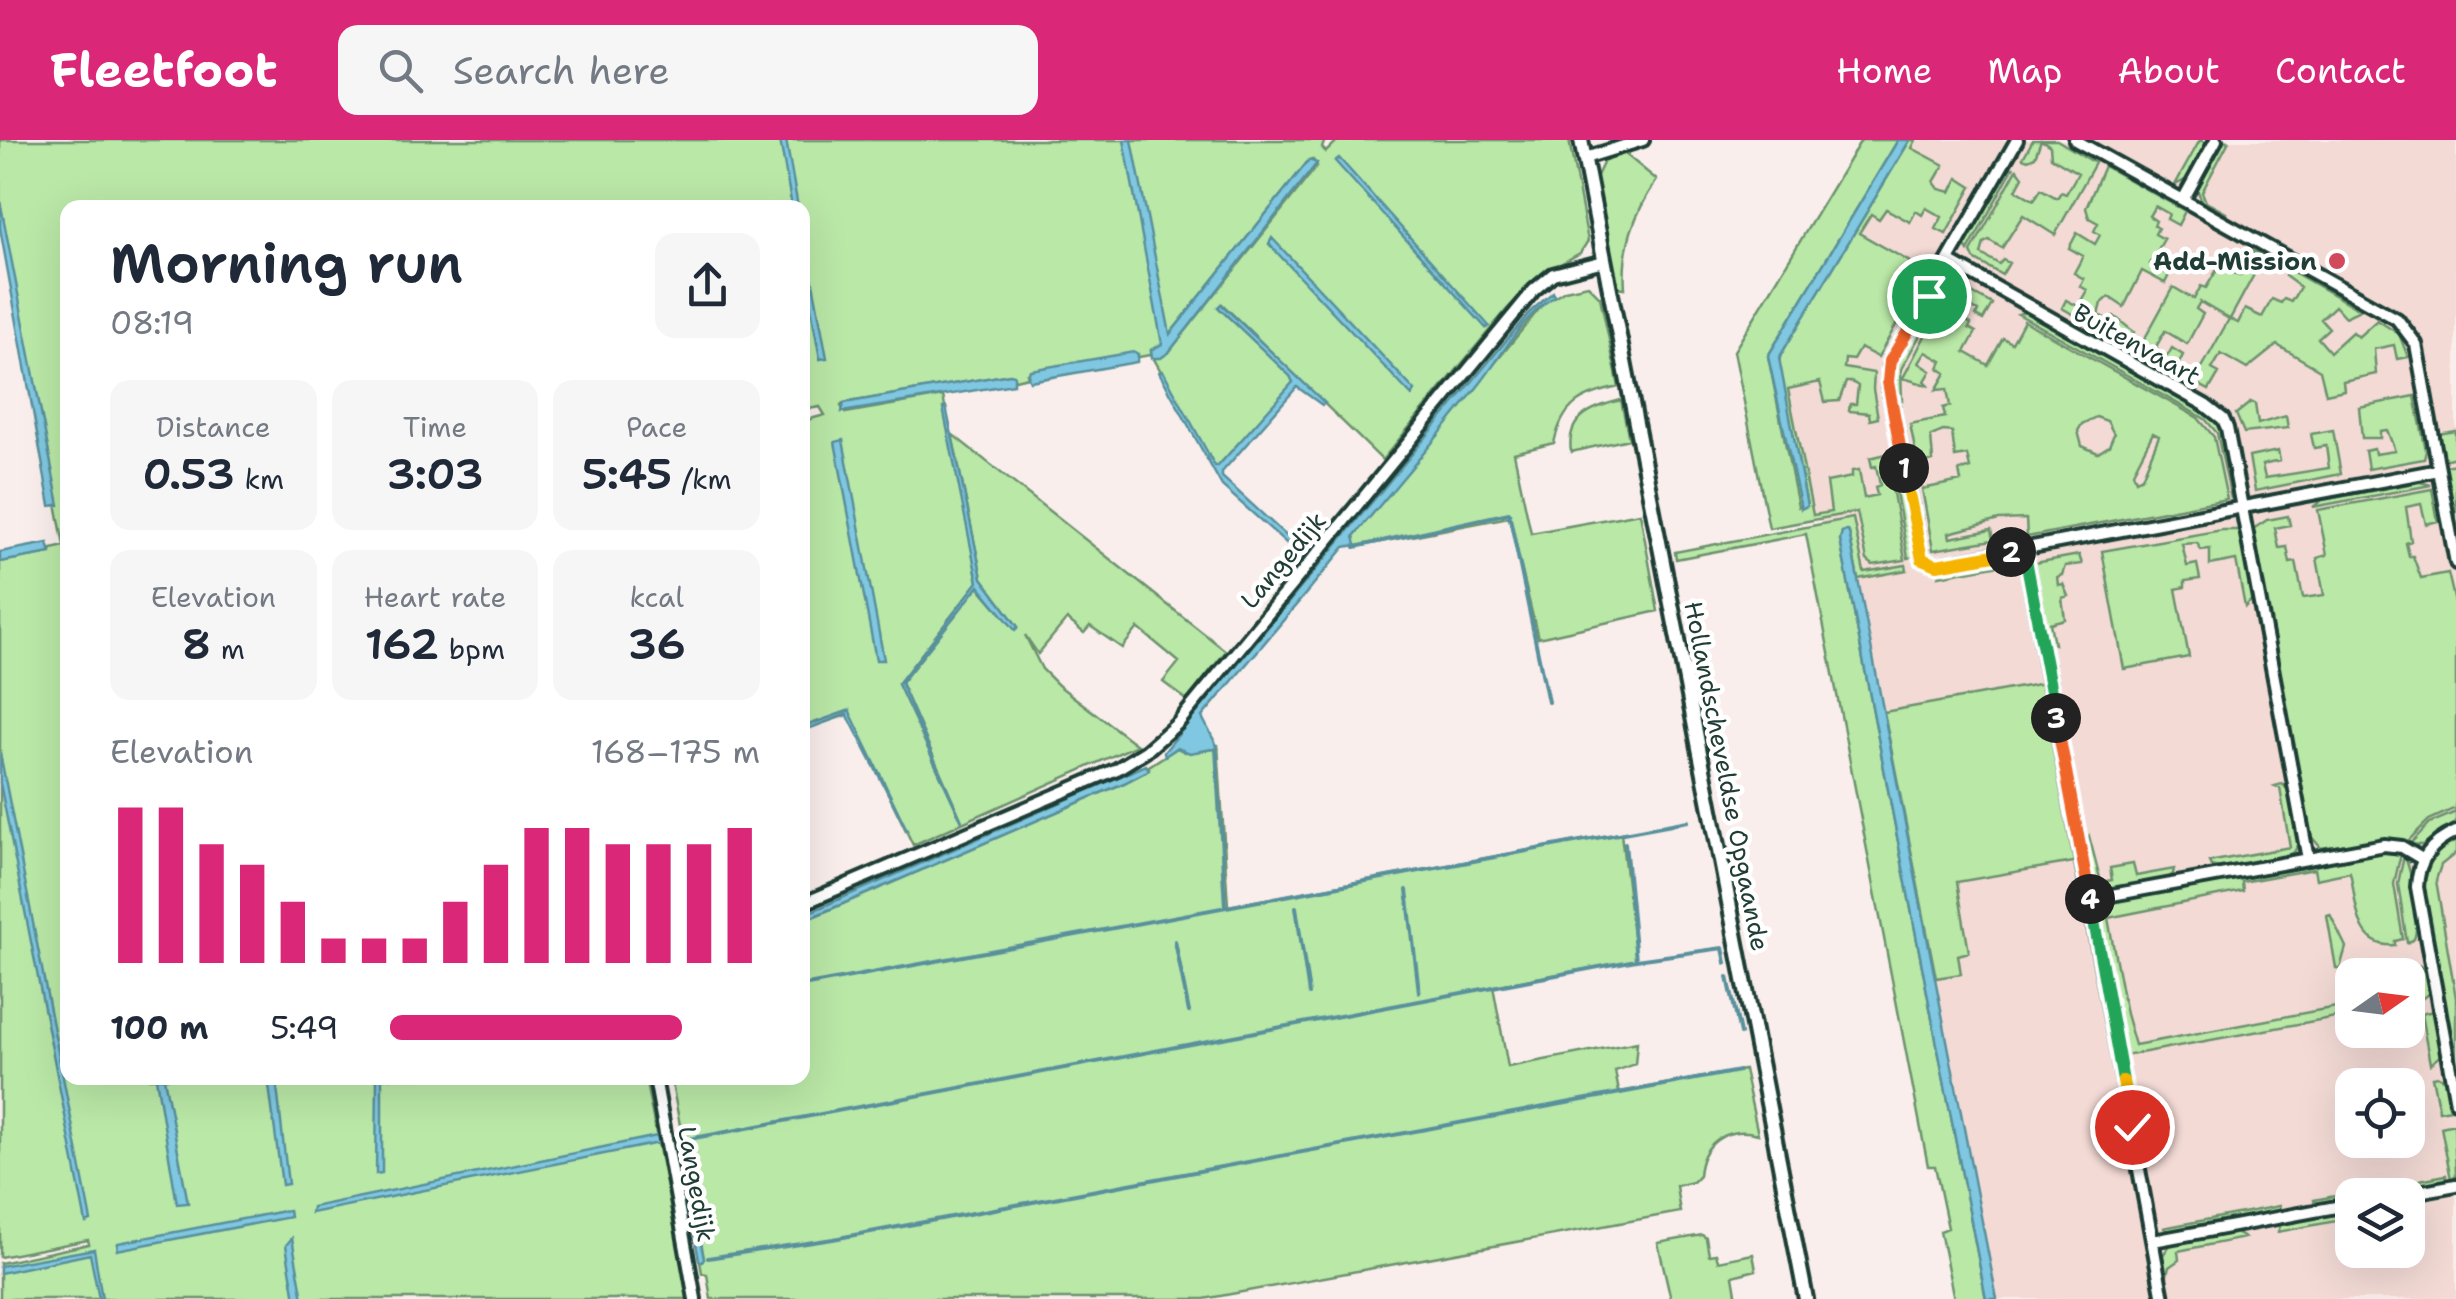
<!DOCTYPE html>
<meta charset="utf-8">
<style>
body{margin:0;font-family:"Shantell Sans",sans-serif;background:#f6f6f7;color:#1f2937;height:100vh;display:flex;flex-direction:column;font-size:38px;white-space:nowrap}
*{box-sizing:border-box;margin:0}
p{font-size:32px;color:#747a83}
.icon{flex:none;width:55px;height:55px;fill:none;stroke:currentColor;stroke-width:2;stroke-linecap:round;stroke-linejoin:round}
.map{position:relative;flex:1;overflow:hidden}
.details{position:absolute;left:60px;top:60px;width:750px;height:885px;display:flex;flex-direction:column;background:#fff;border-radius:20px;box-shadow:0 10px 40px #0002}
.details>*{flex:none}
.needle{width:65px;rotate:76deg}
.tools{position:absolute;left:2335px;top:818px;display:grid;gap:20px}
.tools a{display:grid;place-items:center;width:90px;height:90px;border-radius:20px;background:#fff;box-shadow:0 10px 40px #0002;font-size:50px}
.pin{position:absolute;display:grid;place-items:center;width:85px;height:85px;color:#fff;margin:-42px;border:5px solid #fff;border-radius:50%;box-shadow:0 2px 10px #0007}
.km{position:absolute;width:50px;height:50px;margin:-25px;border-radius:50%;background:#222;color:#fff;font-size:28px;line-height:50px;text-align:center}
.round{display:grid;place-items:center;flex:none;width:105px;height:105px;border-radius:20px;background:#f6f6f7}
.summary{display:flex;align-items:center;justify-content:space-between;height:170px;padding:0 50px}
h1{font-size:55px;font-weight:600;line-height:75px}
.stats{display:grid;grid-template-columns:repeat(3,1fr);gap:15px;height:170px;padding:10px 50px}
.stats div{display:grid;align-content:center;border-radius:20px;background:#f6f6f7;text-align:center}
.stats b{font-size:42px;font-weight:600}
.stats small{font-size:28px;font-weight:400}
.stats p{font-size:28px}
.chart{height:280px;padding:20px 50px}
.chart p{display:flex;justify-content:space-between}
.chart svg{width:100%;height:180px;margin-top:10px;stroke:#db2777;stroke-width:6}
ul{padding:0 50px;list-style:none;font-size:32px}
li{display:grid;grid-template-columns:160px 120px 1fr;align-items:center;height:75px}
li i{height:25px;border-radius:12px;background:#db2777}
header{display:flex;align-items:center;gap:60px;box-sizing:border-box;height:140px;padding:0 50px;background:#db2777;color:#fff}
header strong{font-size:48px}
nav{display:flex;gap:55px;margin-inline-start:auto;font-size:35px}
.search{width:700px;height:90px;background:#f6f6f7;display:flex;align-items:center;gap:25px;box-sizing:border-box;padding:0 35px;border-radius:20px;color:#747a83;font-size:38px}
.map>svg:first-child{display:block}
</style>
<header>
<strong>Fleetfoot</strong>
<div class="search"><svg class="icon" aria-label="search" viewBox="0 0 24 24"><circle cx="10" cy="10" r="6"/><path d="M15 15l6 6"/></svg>Search here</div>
<nav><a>Home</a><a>Map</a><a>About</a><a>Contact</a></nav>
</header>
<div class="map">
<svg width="2456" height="1159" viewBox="0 0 2456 1159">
<rect width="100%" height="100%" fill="#faeeec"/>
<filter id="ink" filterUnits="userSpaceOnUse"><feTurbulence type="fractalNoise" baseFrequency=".01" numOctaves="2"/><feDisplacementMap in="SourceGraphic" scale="20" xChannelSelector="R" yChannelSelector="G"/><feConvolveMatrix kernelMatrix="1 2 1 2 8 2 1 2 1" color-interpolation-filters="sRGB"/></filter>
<g filter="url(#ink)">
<path fill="#f3dad5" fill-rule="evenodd" d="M1905,0H2456V1159H1991L1846,402L1802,366L1774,220ZM2352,835H2408V890H2352ZM2352,945H2408V1000H2352ZM2352,1055H2408V1110H2352Z"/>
<path fill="#bae8a7" stroke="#6c926e" stroke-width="2.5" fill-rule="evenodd" d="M0,0H1325L1322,8L1326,12L1338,0H1569L1588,101L1580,113L1539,136L1507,169L1382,320L1222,164L1219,168L1291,236L1293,243L1218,326L1215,327L1154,219L1169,212L1317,26L1313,20H1309L1162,204L1151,210V215L1138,217L1137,214L1027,233L1028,237L1015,240L1010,234L844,263L841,266L845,273L943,256L978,442L898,544L962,681L901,543L978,446L1015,489L1018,487L982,438L952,294L1226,511L1187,560L1163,542L1179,522L1138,488L1122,508L1090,486L1084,493L1067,479L1038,514L1025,495L1042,529L1058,545L1137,605L913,705L850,574L820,584L850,571L803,587V281L825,275L820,267L803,270L802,68H68V938H645L689,1159H0V1123L89,1104L88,1100L0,1117V422L50,413L52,409L64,406L0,62Z
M1861,0H1898L1768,216L1798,367L1807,366L1779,222L1781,214L1910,0H1916L1912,8L1944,25L1934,42L1939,49L1951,52L1958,38L1972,47L1946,94L1936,89L1942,77L1926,68L1922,75L1916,71L1910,82L1886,69L1879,79L1871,74L1859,93L1910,122L1895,150L1904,159L1901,166L1905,169L1878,217L1860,208L1853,220L1845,219L1844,228L1874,233L1873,249L1878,278L1870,280L1869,273L1849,271L1850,264H1856L1858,246L1852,242H1846L1839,261L1825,262L1820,242L1788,249L1813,375L1831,372L1827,342L1852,337V331L1859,330L1864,358L1877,355L1875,347L1880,345L1876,326L1872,327L1870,318L1886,314L1905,420L1873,425L1867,420L1857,372L1769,388L1734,211Z
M2033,0H2057L2095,23L2055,95L2023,75L2002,108L1989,100L1984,103L1981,114L1999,124L2003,120L2009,123L2002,135L1974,119L1971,112L2017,29L2023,37L2016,50L2034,60L2041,49L2057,58L2061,52L2066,54L2078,33L2051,17L2050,6L2041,0L2035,17L2028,20L2023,18Z
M2200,0L2207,3L2206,8L2189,38L2175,45Z
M2223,0L2229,1L2202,52L2206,62L2226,73L2224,76L2203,64L2197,49Z
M1624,13L1657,40C1634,74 1622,107 1625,148L1616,147L1596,38L1605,19Z
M2104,26L2185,71L2178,85L2167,79L2169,74L2155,66L2149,76L2156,81L2154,85L2158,88L2155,94L2164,99L2150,124L2169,135L2165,143L2142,131L2124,167L2109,157L2102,163L2099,175L2111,181L2114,176L2134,192L2127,205L2062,168L2066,160L2078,166L2087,150L2080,146L2084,139L2074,133L2083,116L2069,108L2077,93L2095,104L2100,95L2094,91L2098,83L2089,78L2086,68Z
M2009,28H2013L1968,111L1964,105Z
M2254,111L2264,116L2230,179L2238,183L2245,169L2262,177L2272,159L2281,163L2284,159L2291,162L2300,147L2285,136L2288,129L2360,170L2345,177L2335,166L2321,179L2329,188L2318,198L2330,212L2352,192L2358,197L2377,180L2399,194L2408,217L2397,219L2394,205L2374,209L2376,234L2343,241L2344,250L2326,254L2320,230L2277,205L2247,229L2221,214L2212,229L2219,233L2209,250L2194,242L2229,179L2200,162L2196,169L2203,174L2187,204L2165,191L2156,207L2162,215H2168L2172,208L2183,215L2175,231L2138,211L2173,147L2194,159L2201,146L2206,148L2218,128L2240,135Z
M1957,136L1956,142L1948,146L1901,229L1902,260H1899C1891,250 1895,237 1897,226L1943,143Z
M1588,145L1600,157L1619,247C1581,255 1563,264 1554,303L1514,313L1531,393L1640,373L1658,471L1538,498L1509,377L1355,407L1354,396L1544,163L1565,150Z
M1959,146L1992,164L1983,180L1976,176L1978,171L1959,161L1952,172L1971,184L1969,188L1976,192L1965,212L1988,225L2003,198L2012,203L2024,181L2198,278L2214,297L2227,359L2027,397L2026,379L1999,380L1949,393L1950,398L1991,390L1993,400L1933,410L1922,349L1961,341L1959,331L1970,328L1967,315L1955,317L1952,292L1943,291L1931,296L1933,321L1918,325L1910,284L1945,277L1943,268L1950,266L1947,249L1936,250L1946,233L1939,228L1942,221L1926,212L1919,223L1931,231L1925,241L1930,246L1903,238L1948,152ZM2096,277L2107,281L2114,294L2109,306L2098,313L2082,306L2078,291L2082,284ZM2153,293L2159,296L2142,337L2136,340L2133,332Z
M2026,172L2212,277C2227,297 2237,335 2231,359L2217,293L2205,279L2018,174Z
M2415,256L2426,311L2424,319L2368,329L2365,311L2374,309L2375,314L2395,311L2387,290L2380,291V298H2362L2359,267Z
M1621,260L1629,299L1571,312C1566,277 1592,267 1621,260Z
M2251,262L2255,264L2258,284L2286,276L2288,288L2244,293L2236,274Z
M2333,290L2341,334L2255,351L2249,317L2278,311L2280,321L2262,325L2265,338L2329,328L2326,306L2314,308L2311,294Z
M2456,291V317L2443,320L2438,294Z
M1889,314L1895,319L1914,417L1908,418Z
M2456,324V391L2444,326Z
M2420,342L2431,345L2313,367L2322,360Z
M2432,349L2438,381L2426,384L2421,364L2406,367L2411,401L2406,403L2409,416H2413L2421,438L2448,433L2456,467V668L2429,680L2406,703L2387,699L2321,708L2310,695L2253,389L2267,380L2288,376L2290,385L2275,388L2279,408L2287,407L2290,423L2296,422L2303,458L2324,455L2317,418L2327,415L2318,370Z
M1853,378L1864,432L1906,425L1907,430L1858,439L1849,393L1842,392L1840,400L1986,1159H1954L1940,1091L1948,1088L1935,1026H1928L1806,394L1676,419L1675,412Z
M2222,390H2241L2254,457L2245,467L2236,420L2210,425V409L2201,410L2197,403L2182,404L2187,426L2197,424L2200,439L2185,441V447L2176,449L2189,517L2124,529L2102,411Z
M2079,415L2082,424L2065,426L2062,435L2057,437L2058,445L2063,444L2068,456L2062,458L2065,479L2050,483L2054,504L2051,503L2047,498L2035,423Z
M2002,419L2016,422L1939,436L1943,430Z
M2044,543L2076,718L2073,722L1957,742L1969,812L1958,815L1961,834L1936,838L1884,572Z
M1218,604L1228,766L1621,693L1636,820L1493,846L1508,927L1637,902L1635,924L1615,931L1619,952L1744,930L1758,994C1726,985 1701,1004 1699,1036L1693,1042L1676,1046L1680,1072L1204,1159H711L707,1134L702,1133L700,1122L704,1119L686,1017L680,1015L678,1003L683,1001L671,938H802L803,781L1124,643L1149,630V626L1177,608L1185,612L1216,609Z
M2282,644C2296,654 2302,695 2295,711C2280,721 2227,732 2211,726L2209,722L2290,707L2280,648L2275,646Z
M2456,672V686L2422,705L2410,704L2430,683Z
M2089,696L2101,742L2112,740L2110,728L2133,724L2136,736L2174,729L2173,734L2168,739L2110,750L2099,747L2091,739L2085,703Z
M2456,698V713L2441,725L2436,740L2456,858V927L2423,740C2426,720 2438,706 2456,698Z
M2385,710L2401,713L2394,744L2403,799L2395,801V805C2354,809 2357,760 2350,732L2316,739L2314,729L2242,742L2243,751L2108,778L2126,874L2135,905L2352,864V874L2124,916L2099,781L2104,766L2115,760Z
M2404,715C2412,728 2420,786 2414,799L2407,803L2398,744Z
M2330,774L2346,807L2340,828H2336L2327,775Z
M2411,824L2420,826L2426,833L2429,853L2418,862Z
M2433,871L2441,915L2430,924L2421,874Z
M2437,936L2446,941L2451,969L2439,971L2432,937Z
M2454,984L2456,1035L2451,1039L2441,987Z
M2446,1035L2447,1041L2370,1055H2352V1058L2315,1064L2314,1060Z
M2279,1066L2280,1071L2177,1091L2163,1088Z
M2352,1069V1078L2278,1092L2281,1083Z
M2234,1092L2244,1098L2178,1111L2179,1120L2169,1127L2166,1139L2163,1115L2170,1105Z
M1702,1095L1706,1098L1709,1115L1716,1114L1718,1121L1753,1114L1756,1130L1733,1136L1737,1159H1671L1658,1103Z"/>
<path fill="#80c7e1" stroke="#59909c" stroke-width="2.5" d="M780,0H786L798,67H792Z
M1124,0H1132L1170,194L1309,20L1317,23L1169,212L1161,218H1152L1151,210L1162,204Z
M1898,0H1910L1779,218L1807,366L1801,369L1768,216Z
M1339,18L1489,186L1486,188L1335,21Z
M0,61L59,365L50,366L0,88Z
M803,89L827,218L820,219L803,123Z
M1272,98L1415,251L1412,256L1269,104Z
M1553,152L1555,156C1521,177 1503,215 1479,245C1439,296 1396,346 1354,396L1356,405L1345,407L1202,577L1218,608L1190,613L1177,608L1165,616L1164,612L1530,172Z
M1221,164L1325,263L1322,265L1297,247L1222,332V337L1305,413L1302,417L1222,346L1159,232L1163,231L1215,326H1218L1293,242L1290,236L1218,167Z
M1134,212L1138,214L1137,222L1030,241L1028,237L1030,230Z
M1010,234L1014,235V244L842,272L844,263Z
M946,267L982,438L1018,487L1015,490L979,446L901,543L962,682L898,544L978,442L943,268Z
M843,300L884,520H876L835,302Z
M1846,390L1849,393L1997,1159H1986L1840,400L1842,392Z
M48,403L51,413L0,422V412Z
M850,570V572L908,692L847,574L803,591V587Z
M0,613L91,1081L86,1083L0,643Z
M1146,625L1149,630L1124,643L803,781V775Z
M156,938H164L188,1063L177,1064Z
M268,938H276L288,1044L282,1045Z
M377,938H382V1033L376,1034Z
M657,996L659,1003L311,1073L312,1067Z
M683,1015L704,1119L702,1122L699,1120L680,1017Z
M289,1070L290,1077L117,1110L118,1103Z
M292,1098L303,1159H295L286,1105Z
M94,1109L102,1159H99L90,1114L0,1133V1126Z"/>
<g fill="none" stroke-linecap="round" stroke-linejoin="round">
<path stroke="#59909c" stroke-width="4" d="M1355,407L1509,373L1548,562
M1216,609L1225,767
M1407,750L1419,852
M1296,767L1309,854
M1175,801L1189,872
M1636,820L1723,808L1726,823
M1728,837L1740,894
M802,846L1688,681
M689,999L1636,820L1625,703
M708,1118L833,1099L1739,931"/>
<defs>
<path id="minor" d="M2017,0L1890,221L1888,242L1922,419L1937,425L2439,330
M2075,0L2397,179L2416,204L2456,423
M1585,18L1643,0
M2183,60L2216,0
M1949,121L2205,265L2223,279L2227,288L2308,719
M2024,409L2163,1159
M2456,692C2431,703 2418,719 2417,747L2456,962
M2090,759L2384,705L2402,707L2422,719
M802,764L1117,629L1146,611L1178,583L1534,150L1553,134L1604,121
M655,938L695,1159
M2402,1055L2456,1045
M2153,1101L2352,1064"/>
<path id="tertiary" d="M1581,0L1806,1159"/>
</defs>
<use href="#minor" stroke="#1f3d34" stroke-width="18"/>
<use href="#tertiary" stroke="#1f3d34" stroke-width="20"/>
<use href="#minor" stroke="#fff" stroke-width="10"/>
<use href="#tertiary" stroke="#fff" stroke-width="12"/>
</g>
</g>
<g fill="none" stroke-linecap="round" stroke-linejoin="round" filter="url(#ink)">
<defs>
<path id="split-1" d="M1904,328L1888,242L1890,221L1929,156"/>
<path id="split-2" d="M1904,328L1922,419L1937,425L2011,412"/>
<path id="split-3" d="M2011,412L2024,409L2056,578"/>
<path id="split-4" d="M2056,578L2090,759"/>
<path id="split-5" d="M2090,759L2123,941"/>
<path id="split-6" d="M2123,941L2132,987"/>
</defs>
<use href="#split-1" stroke="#fff" stroke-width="20"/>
<use href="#split-2" stroke="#fff" stroke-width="20"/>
<use href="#split-3" stroke="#fff" stroke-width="20"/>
<use href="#split-4" stroke="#fff" stroke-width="20"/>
<use href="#split-5" stroke="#fff" stroke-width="20"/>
<use href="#split-6" stroke="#fff" stroke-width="20"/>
<use href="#split-1" stroke="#f0652b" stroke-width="12"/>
<use href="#split-2" stroke="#f5b400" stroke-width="12"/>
<use href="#split-3" stroke="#22a559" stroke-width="12"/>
<use href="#split-4" stroke="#f0652b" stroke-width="12"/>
<use href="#split-5" stroke="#22a559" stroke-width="12"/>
<use href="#split-6" stroke="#f5b400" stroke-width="12"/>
</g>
<circle fill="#d1495b" stroke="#fff" stroke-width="4" cx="2337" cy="121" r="10"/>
<g text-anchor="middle" stroke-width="9" stroke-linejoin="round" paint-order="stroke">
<g font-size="25" font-weight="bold" fill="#1f3d34" stroke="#fff" text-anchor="end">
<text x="2317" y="130">Add-Mission</text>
</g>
<g font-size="25" fill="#1f3d34" stroke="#fff">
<text transform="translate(2137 204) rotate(29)" y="9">Buitenvaart</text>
<text transform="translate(1283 420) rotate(-50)" y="9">Langedijk</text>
<text transform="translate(1727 636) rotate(79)" y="9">Hollandscheveldse Opgaande</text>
<text transform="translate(697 1044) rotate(80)" y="9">Langedijk</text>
</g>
</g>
</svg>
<div class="tools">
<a><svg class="needle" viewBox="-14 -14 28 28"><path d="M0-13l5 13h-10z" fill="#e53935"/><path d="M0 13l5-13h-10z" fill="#747a83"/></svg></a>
<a><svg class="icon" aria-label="locate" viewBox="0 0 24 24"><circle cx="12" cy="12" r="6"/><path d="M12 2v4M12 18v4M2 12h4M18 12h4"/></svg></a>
<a><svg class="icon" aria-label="layers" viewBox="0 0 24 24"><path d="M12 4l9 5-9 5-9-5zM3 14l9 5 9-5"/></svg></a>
</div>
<div class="pin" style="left:1929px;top:156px;background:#1e9e55"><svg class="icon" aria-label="arrive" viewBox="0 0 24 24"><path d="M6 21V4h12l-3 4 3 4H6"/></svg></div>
<div class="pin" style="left:2132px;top:987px;background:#d93025"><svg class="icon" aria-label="check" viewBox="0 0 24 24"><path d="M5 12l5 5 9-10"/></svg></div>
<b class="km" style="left:1904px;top:328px">1</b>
<b class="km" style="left:2011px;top:412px">2</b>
<b class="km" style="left:2056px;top:578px">3</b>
<b class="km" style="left:2090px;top:759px">4</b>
<section class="details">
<div class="summary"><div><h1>Morning run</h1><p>08:19</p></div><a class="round"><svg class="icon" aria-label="share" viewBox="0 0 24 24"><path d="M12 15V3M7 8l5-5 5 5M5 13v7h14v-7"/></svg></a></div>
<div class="stats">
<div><p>Distance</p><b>0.53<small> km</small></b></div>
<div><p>Time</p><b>3:03</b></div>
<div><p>Pace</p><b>5:45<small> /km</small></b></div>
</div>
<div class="stats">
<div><p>Elevation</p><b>8<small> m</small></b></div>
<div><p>Heart rate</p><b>162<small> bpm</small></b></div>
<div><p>kcal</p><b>36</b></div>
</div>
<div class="chart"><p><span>Elevation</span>168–175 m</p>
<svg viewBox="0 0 160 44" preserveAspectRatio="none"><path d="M5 44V6M15 44V6M25 44V15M35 44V20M45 44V29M55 44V38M65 44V38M75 44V38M85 44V29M95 44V20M105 44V11M115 44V11M125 44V15M135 44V15M145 44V15M155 44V11"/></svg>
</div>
<ul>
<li><b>100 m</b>5:49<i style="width:79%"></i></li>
</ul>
</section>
</div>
